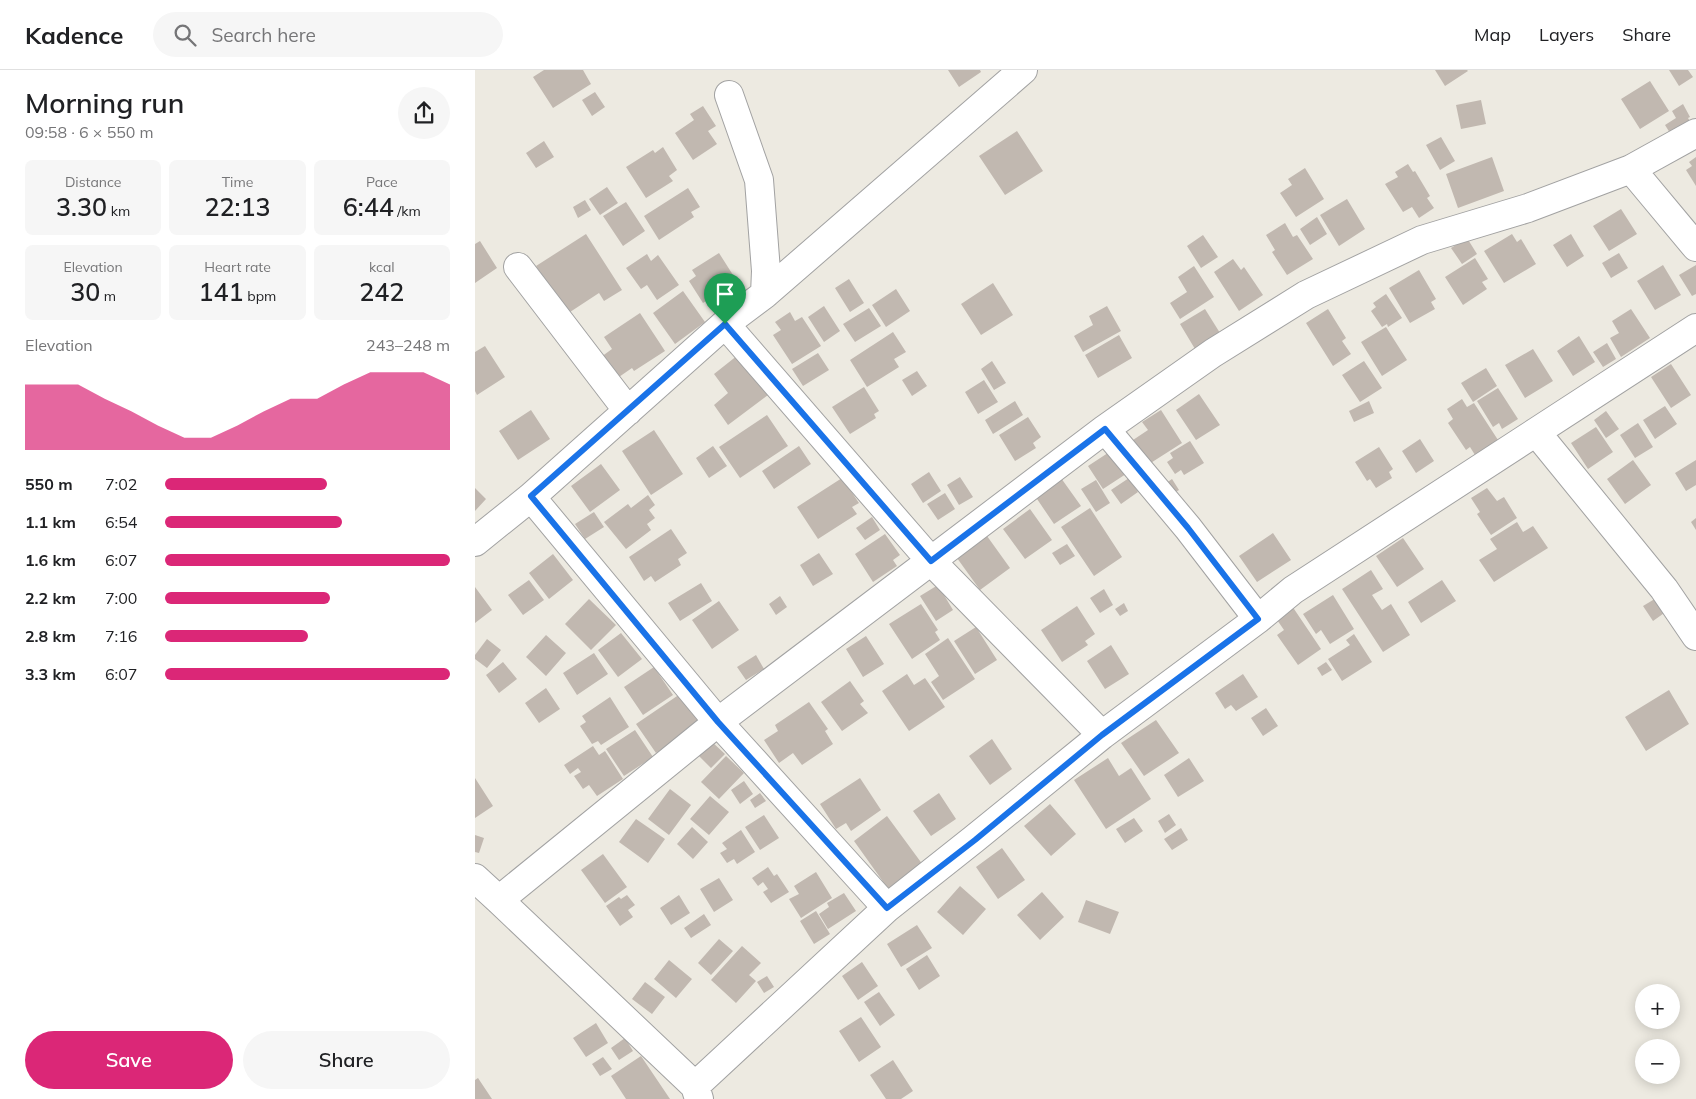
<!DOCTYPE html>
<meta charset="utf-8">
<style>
body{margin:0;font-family:Mulish,sans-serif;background:#f6f6f6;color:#202124;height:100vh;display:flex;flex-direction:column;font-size:19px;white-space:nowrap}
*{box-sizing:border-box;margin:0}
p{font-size:16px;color:#757577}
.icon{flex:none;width:28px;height:28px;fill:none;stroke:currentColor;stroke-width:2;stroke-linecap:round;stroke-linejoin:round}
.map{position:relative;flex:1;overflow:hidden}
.drawer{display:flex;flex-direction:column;background:#fff;width:475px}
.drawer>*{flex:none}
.controls{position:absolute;left:1160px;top:914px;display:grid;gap:10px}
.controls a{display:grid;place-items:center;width:45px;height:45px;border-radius:50%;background:#fff;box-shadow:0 2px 12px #0003;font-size:25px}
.pin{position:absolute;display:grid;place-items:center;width:42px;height:42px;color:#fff;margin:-51px -21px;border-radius:50% 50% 50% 0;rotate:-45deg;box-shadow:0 0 5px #0007}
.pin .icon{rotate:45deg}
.round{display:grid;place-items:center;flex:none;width:52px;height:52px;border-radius:26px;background:#f6f6f6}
.headline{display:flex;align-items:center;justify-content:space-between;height:85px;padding:0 25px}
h1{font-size:28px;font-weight:600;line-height:38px}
.metrics{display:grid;grid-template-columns:repeat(3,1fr);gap:8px;height:85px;padding:5px 25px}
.metrics div{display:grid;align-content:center;border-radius:8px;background:#f6f6f6;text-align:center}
.metrics b{font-size:25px;font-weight:600}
.metrics small{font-size:14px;font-weight:400}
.metrics p{font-size:14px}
.chart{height:140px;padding:10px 25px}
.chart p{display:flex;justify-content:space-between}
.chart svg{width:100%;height:90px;margin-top:5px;fill:#db2777;opacity:.7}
.action{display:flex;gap:10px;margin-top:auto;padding:10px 25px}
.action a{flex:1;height:58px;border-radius:30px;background:#db2777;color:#fff;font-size:20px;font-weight:600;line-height:58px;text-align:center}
.action a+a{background:#f6f6f6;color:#202124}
ul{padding:0 25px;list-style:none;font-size:16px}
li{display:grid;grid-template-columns:80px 60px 1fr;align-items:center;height:38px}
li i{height:12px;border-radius:6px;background:#db2777}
header{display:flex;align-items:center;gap:30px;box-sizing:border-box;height:70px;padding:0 25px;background:#fff;border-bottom:1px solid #e0e0e0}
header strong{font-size:24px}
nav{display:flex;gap:28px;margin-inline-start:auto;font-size:18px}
.search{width:350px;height:45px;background:#f6f6f6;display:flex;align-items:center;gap:12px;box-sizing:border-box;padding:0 18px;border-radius:28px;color:#757577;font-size:19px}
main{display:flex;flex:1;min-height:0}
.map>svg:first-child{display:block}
</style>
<header>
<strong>Kadence</strong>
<div class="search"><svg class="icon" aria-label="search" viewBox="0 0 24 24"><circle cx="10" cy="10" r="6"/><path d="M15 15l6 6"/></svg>Search here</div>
<nav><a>Map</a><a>Layers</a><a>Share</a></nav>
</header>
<main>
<section class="drawer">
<div class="headline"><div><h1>Morning run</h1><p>09:58 · 6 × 550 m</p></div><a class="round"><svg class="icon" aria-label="share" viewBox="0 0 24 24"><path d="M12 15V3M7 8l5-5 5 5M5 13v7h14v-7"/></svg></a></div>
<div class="metrics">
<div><p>Distance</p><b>3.30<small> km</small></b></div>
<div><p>Time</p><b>22:13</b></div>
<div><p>Pace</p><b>6:44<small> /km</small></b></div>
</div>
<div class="metrics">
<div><p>Elevation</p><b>30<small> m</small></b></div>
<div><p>Heart rate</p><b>141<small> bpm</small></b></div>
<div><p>kcal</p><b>242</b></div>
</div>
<div class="chart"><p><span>Elevation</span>243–248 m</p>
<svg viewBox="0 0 160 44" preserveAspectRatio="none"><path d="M0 44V12L10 12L20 12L30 19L40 25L50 32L60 38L70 38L80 32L90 25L100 19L110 19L120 12L130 6L140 6L150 6L160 12V44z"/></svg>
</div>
<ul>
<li><b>550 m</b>7:02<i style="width:57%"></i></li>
<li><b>1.1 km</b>6:54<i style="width:62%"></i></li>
<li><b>1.6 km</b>6:07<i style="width:100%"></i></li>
<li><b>2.2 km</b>7:00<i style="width:58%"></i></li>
<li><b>2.8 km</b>7:16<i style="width:50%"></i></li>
<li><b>3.3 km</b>6:07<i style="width:100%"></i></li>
</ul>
<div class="action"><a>Save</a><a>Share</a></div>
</section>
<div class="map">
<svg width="1221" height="1029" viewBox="0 0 1221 1029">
<rect width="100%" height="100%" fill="#edeae1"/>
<path fill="#c1b8b0" d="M69,0H108L116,14L78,38L58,7Z
M473,0H505L506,2L484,17Z
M960,0H992L993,1L970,16Z
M1194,0H1213L1218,7L1204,16Z
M1175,11L1194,41L1165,59L1146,29Z
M120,22L130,37L117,46L107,30Z
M1006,30L1011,54L986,59L981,35Z
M1208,34L1215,47L1213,48L1220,60L1200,71L1190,55L1201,48L1197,41Z
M228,36L241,56L233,61L242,74L218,90L200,63L219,50L215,44Z
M542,61L568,101L530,125L504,86Z
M966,67L980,91L965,100L951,75Z
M69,71L79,87L61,98L51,83Z
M188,77L202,100L194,106L198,111L171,128L151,97L178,80L180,83Z
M1017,87L1029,121L983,138L971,104Z
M1221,87V116L1211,100L1217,96L1214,92Z
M933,94L938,102L940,101L955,126L952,128L959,138L944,148L937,137L928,142L910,114L923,107L920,102Z
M830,98L849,129L821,147L805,123L817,115L813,109Z
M132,117L143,133L125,145L114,129Z
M213,118L225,137L216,142L219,147L184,170L169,146Z
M872,129L890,159L864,176L845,145Z
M110,130L116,140L103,148L98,137Z
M151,132L170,161L148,176L128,146Z
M1146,139L1162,164L1134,181L1118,156Z
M842,147L852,164L835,175L825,159Z
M810,153L818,167L822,165L838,189L812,205L797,182L800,180L791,165Z
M111,164L147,220L129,231L124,223L92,244L61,196Z
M1037,164L1042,172L1046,169L1061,194L1029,213L1009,181Z
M1096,164L1109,186L1092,197L1078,175Z
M728,165L743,187L726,198L712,176Z
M992,168L1002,184L987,194L976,178Z
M5,171L22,198L0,213V174Z
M244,183L265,216L239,233L235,228L228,233L214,211L221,206L217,200Z
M1144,183L1153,198L1136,208L1127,193Z
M172,184L176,191L183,185L204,215L182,230L172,215L166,219L151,198Z
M1000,188L1013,209L1007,212L1012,219L988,235L970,207Z
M758,189L766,200L769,197L788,225L764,241L739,202Z
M1188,195L1206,225L1180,240L1162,211Z
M1221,195V224L1217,226L1204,205Z
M719,196L739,227L705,249L695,233L712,222L703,207Z
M944,200L961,229L956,232L960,239L935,253L914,218Z
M374,209L389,233L375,242L360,218Z
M518,213L538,245L506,265L486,234Z
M421,219L435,241L411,257L397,235Z
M208,221L230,252L200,274L178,243Z
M911,224L927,248L913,257L912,254L907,257L896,241L901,237L898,233Z
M349,236L365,261L349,272L333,247Z
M632,236L646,261L608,282L599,266L618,255L614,246Z
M394,238L406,256L380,272L368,254Z
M730,239L745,263L720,279L705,254Z
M853,239L871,268L867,271L876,284L858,296L831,253Z
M1156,239L1175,268L1146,287L1135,268L1144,263L1137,251Z
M315,242L320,251L327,247L346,276L317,294L298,265L306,260L300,252Z
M165,243L190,281L159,301L157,298L141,309L126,287L137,279L129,267Z
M911,257L932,290L907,306L886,272Z
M418,262L431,282L419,289L424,297L392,317L375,290Z
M644,265L657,288L623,308L610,285Z
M1104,266L1120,292L1098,306L1082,281Z
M1132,273L1141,289L1128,297L1118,282Z
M10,276L30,307L2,325L0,321V282Z
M1058,279L1078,311L1050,328L1030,295Z
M343,283L354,300L328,316L317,299Z
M263,285L293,325L253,355L239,335L253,323L239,304Z
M517,291L531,313L519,320L506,299Z
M889,291L907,318L885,332L867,305Z
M1196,294L1216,325L1196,338L1176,307Z
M1011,298L1022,316L998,332L986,313Z
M442,301L452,316L437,326L427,310Z
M509,310L523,332L503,344L490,322Z
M389,317L404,341L399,344L401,348L375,364L357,337Z
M1023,318L1043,349L1027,359L1024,353L1018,357L1002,331Z
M724,324L745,355L721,370L701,340Z
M987,329L992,337L999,333L1023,370L1000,385L995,377L991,380L973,353L978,349L972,339Z
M540,331L548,345L518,364L510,350Z
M894,331L899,343L879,352L874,341Z
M1190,336L1202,354L1180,369L1168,350Z
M56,340L75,369L43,390L24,361Z
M686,340L707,373L671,396L655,372L673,360L667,352Z
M1131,341L1144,359L1131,368L1119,350Z
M292,345L313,376L265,408L244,377Z
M553,347L566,367L558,373L561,378L540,391L524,365Z
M1163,353L1178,377L1160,388L1145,365Z
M1121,357L1138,382L1113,399L1096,373Z
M179,360L208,404L176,425L147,381Z
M945,369L959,391L941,403L927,381Z
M715,371L729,393L709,405L706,400L700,404L692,392L698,388L695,383Z
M238,376L252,396L234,408L221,388Z
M324,376L336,394L299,419L287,401Z
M904,377L918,399L914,402L917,408L901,418L895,409L892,411L880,392Z
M639,379L654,402L628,419L613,396Z
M1158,390L1176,415L1150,434L1132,409Z
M1221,390V415L1211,421L1200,403Z
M126,394L145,420L115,442L96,416Z
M454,402L466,421L448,433L436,414Z
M485,407L498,427L484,435L472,415Z
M367,408L384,433L377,437L382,444L343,469L322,437Z
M586,408L606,436L579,454L560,426Z
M654,408L663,422L646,434L636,420Z
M697,409L704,420L694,426L687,416Z
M621,410L635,433L621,442L606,419Z
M0,418L11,429L0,441Z
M1012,418L1022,431L1029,427L1042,448L1016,465L1002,444L1005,442L996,428Z
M470,423L480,439L463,450L452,434Z
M173,425L180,435L174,440L180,448L172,454L176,460L151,479L129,452L153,434L156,438Z
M615,438L647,487L619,506L586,457Z
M555,439L577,470L550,489L528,459Z
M119,442L129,457L110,469L100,454Z
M397,447L405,460L390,470L381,458Z
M1221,448V460L1216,452Z
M1042,452L1048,462L1058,456L1073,478L1019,512L1004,490L1022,479L1015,469Z
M196,459L212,483L203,489L206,495L180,512L176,506L169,511L154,487Z
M798,463L816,490L782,512L764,486Z
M410,464L425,485L418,490L422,496L398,512L380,484Z
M512,466L535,498L505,520L482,488Z
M928,468L949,499L922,517L901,486Z
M592,474L600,486L585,495L577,483Z
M344,483L358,504L338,516L325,495Z
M78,484L98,510L74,529L54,503Z
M896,500L908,519L897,525L907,540L916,534L935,565L908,582L867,519Z
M54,510L69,530L48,545L33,525Z
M967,510L981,531L946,553L933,532Z
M226,513L237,531L205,551L193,533Z
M463,515L478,540L461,551L445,526Z
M0,517L17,540L0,553Z
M629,519L638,535L625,543L615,528Z
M858,525L879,559L855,574L846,560L841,564L828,544Z
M305,526L312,537L301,545L294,534Z
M1183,527L1192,541L1178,551L1168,536Z
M114,529L141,555L116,580L90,554Z
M244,531L264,560L237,579L217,550Z
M649,533L653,541L645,546L640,539Z
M815,533L846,579L823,595L802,565L809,560L798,544Z
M446,534L463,560L460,562L465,570L437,589L414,554Z
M602,536L620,564L610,571L613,575L587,592L566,560Z
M501,557L522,590L500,604L479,571Z
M146,563L167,589L143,607L123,580Z
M879,564L897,592L867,611L853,589L875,575L871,570Z
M71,565L91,583L71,606L51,587Z
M391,566L409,594L388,607L371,579Z
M473,568L500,609L468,630L456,612L464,606L450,584Z
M12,569L26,580L12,598L0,589V585Z
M636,575L654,604L630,619L612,591Z
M119,583L133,604L102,625L88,603Z
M281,585L289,599L271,610L262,597Z
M28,592L42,609L24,623L11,605Z
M851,592L857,600L847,606L842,598Z
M179,597L198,625L168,645L149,617Z
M432,604L439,615L450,608L470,637L434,661L407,621Z
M768,604L783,627L761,641L756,635L750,639L740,623Z
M375,611L389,631L385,634L393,643L367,661L346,632Z
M71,618L85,639L64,653L50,633Z
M1194,620L1214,654L1171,681L1150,647Z
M208,622L228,651L181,683L161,654Z
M135,627L154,657L126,675L123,671L117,674L105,656L111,652L107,646Z
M334,632L353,659L350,661L358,674L327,695L318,683L304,693L289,670L303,661L300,655Z
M791,638L803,656L788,666L776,648Z
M681,650L704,683L669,706L646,673Z
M160,660L178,687L149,706L131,679Z
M517,669L537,699L515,715L494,686Z
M236,671L250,684L236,698L223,685Z
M118,676L124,685L130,681L148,709L122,726L114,715L108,719L99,706L106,702L103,698L95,704L89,695Z
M251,686L269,703L244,729L226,712Z
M633,688L644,706L656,698L676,729L631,759L599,710Z
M714,688L729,711L703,727L689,705Z
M0,708L18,736L0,748Z
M385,708L406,740L376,761L371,753L361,759L345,734Z
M269,711L278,724L265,734L256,720Z
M195,719L216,735L194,765L173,749Z
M285,723L291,731L280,738L275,730Z
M464,723L481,749L456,766L438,741Z
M235,726L254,742L234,765L215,749Z
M575,734L601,764L576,786L549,756Z
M694,744L701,755L690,763L683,751Z
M289,745L304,768L285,780L270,757Z
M412,746L448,795L414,820L379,771Z
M659,748L668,761L650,773L641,759Z
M161,749L190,769L173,793L144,772Z
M217,757L233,772L218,789L202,774Z
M706,758L713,770L697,780L689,769Z
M266,760L280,782L262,794L259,789L252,793L245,783L252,779L247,773Z
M0,765L9,768L4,783L0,782Z
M527,778L550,810L523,829L501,797Z
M128,784L152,817L130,833L106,800Z
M293,797L299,806L302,804L314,822L296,833L288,822L293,819L288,812L283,816L277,808Z
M341,802L357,828L326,848L314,829L324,824L319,816Z
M244,808L258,830L239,842L225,819Z
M485,816L511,839L488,865L462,842Z
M567,822L589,847L565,870L542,845Z
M369,823L381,841L353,859L344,844L354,837L352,833Z
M152,825L160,835L153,840L158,847L145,856L131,836L144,827L146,829Z
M204,825L215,843L196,855L185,838Z
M611,830L644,842L635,864L603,852Z
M341,841L355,864L339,874L325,851Z
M229,844L236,855L216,868L209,858Z
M442,855L457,878L426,897L412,874Z
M244,869L258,881L236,905L223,893Z
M267,876L286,893L274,905L281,911L261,933L236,910Z
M452,885L465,906L444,920L431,899Z
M194,890L217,909L201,928L179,909Z
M387,892L403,916L383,930L367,906Z
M292,906L299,917L289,923L282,912Z
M170,912L190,927L177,944L157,929Z
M404,922L420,945L405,956L389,932Z
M386,947L406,977L384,992L364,961Z
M121,953L133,973L111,987L98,968Z
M150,968L158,981L144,990L136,978Z
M166,986L195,1029H151L136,1006Z
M128,987L137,999L125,1006L117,994Z
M418,990L438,1021L426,1029H411L395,1005Z
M3,1008L17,1029H0V1010Z"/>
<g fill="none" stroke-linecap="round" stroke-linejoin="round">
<defs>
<path id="minor" d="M1156,99L1221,177
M43,197L153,341
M290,224L548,0
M250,254L456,491L627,665
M630,359L713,458L783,549
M1061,362L1189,519L1221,566
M56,427L243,652L412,838
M0,472L56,427L250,254L290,224L291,201L284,110L254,25
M0,808L24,830L220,1016
M24,830L243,652L630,359L738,283L831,225L947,170L1053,138L1156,99L1221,63
M224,1029L220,1016L412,838L499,769L627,665L783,549L818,520L1221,258"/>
</defs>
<use href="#minor" stroke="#a2a2a2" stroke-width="30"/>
<use href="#minor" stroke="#fff" stroke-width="28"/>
</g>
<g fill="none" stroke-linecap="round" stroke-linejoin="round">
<defs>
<path id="route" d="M250,254L456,491L630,359L713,458L783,549L627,665L500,770L412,838L243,652L56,426Z"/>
</defs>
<use href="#route" stroke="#fff" stroke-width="10"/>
<use href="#route" stroke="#1a73e8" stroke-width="6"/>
</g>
</svg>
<div class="controls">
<a>+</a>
<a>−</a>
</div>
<div class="pin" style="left:250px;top:254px;background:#1e9e55"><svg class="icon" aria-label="arrive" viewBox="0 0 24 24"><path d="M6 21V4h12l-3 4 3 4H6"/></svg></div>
</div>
</main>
